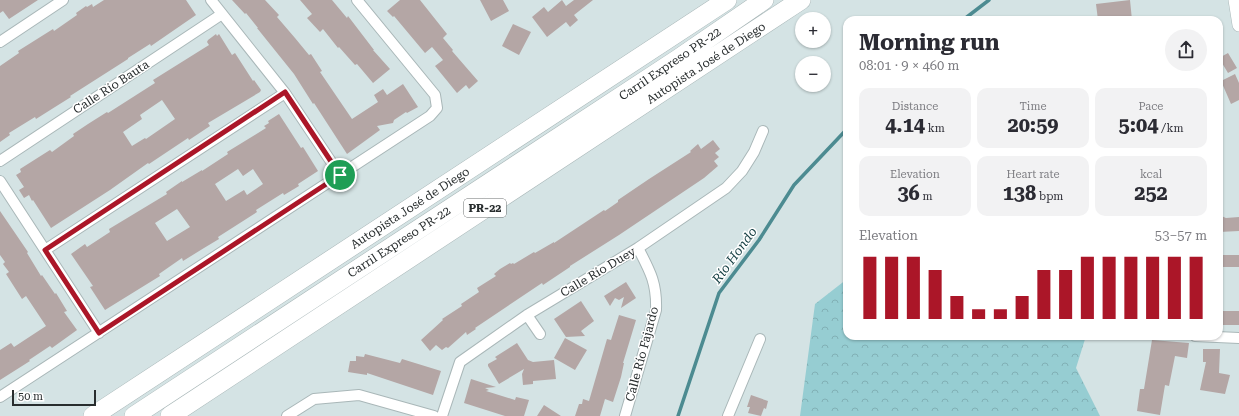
<!DOCTYPE html>
<meta charset="utf-8">
<style>
body{margin:0;font-family:"Roboto Serif",serif;background:#f2f2f3;color:#2b2b33;height:100vh;display:flex;flex-direction:column;font-size:15px;white-space:nowrap}
*{box-sizing:border-box;margin:0}
p{font-size:13px;color:#7c7c81}
.icon{flex:none;width:22px;height:22px;fill:none;stroke:currentColor;stroke-width:2;stroke-linecap:round;stroke-linejoin:round}
.map{position:relative;flex:1;overflow:hidden}
.details{position:absolute;left:843px;top:16px;width:380px;height:324px;display:flex;flex-direction:column;background:#fff;border-radius:12px;box-shadow:0 1px 3px #0004}
.details>*{flex:none}
.fabs{position:absolute;left:795px;top:12px;display:grid;gap:8px}
.fabs a{display:grid;place-items:center;width:36px;height:36px;border-radius:50%;background:#fff;box-shadow:0 1px 3px #0004;font-size:20px}
.scale{position:absolute;left:12px;bottom:10px;width:84px;box-sizing:border-box;padding-left:4px;border:2px solid #282d2e;border-top:0;font-size:11px;line-height:14px;white-space:nowrap;color:#282d2e;-webkit-text-stroke:3px #fff;paint-order:stroke}
.pin{position:absolute;display:grid;place-items:center;width:34px;height:34px;color:#fff;margin:-17px;border:2px solid #fff;border-radius:50%;box-shadow:0 1px 4px #0007}
.round{display:grid;place-items:center;flex:none;width:42px;height:42px;border-radius:21px;background:#f2f2f3}
.headline{display:flex;align-items:center;justify-content:space-between;height:68px;padding:0 16px}
h1{font-size:22px;font-weight:700;line-height:30px}
.stats{display:grid;grid-template-columns:repeat(3,1fr);gap:6px;height:68px;padding:4px 16px}
.stats div{display:grid;align-content:center;border-radius:10px;background:#f2f2f3;text-align:center}
.stats b{font-size:20px;font-weight:700}
.stats small{font-size:11px;font-weight:400}
.stats p{font-size:11px}
.chart{height:112px;padding:8px 16px}
.chart p{display:flex;justify-content:space-between}
.chart svg{width:100%;height:72px;margin-top:4px;stroke:#ab1628;stroke-width:6}
.map>svg:first-child{display:block}
</style>
<div class="map">
<svg width="1239" height="416" viewBox="0 0 1239 416">
<defs>
<pattern id="forest-crowns" width="20" height="18" patternUnits="userSpaceOnUse"><rect width="20" height="18" fill="#96cdd2"/><path d="M2 6a3 3 0 1 1 6 0M12 15a3 3 0 1 1 6 0" fill="none" stroke="#81b0b5"/></pattern>
</defs>
<rect width="100%" height="100%" fill="#d4e3e4"/>
<path fill="url(#forest-crowns)" d="M847,279V336H1086L1076,368L1100,416H800L815,304Z"/>
<g fill="none" stroke-linecap="round" stroke-linejoin="round">
<path stroke="#4c8b91" stroke-width="3.5" d="M963,20L989,0
M678,416L719,293L759,240L794,185L847,129"/>
</g>
<path fill="#b4a6a5" fill-rule="evenodd" d="M0,0H38L9,19L3,11L0,13Z
M104,0H186L196,15L151,46L150,44L128,58V59L70,96L71,97L55,107L36,119L35,117L9,133L10,135L0,142V66L19,53L18,51L53,29L54,31L77,15L76,13L86,6L87,7L92,4L93,7Z
M232,0H265L279,15L277,17L295,38L309,55L311,54L322,71L320,72L352,119L378,102L374,95L383,89L387,95L403,84L418,107L407,113L406,112L394,120L393,123L377,126L380,130L347,154L314,103L313,104L294,74L257,28H258L246,13L245,14Z
M300,0H332L347,18L348,16L374,50H373L390,69L373,83L357,64L355,65L339,47L338,48L323,29L320,32L307,18L312,14Z
M400,0H420L447,34L443,38L453,50L452,51L478,81L469,89L466,85L457,93L435,66L443,60L432,47L425,53L394,16L393,17L387,11Z
M480,0H503L509,11L491,21Z
M562,0L566,6L574,0H593L574,15L578,20L570,27L566,22L547,37L532,17L544,7L548,12Z
M1130,0L1132,20H1098L1096,4Z
M513,24L531,32L519,55L502,46Z
M216,34L217,36L219,34L232,55L235,53L253,81L254,80L261,90L260,92L208,123L210,126L189,140L188,138L149,164L148,163L110,190L51,228L33,200L32,201L29,195L24,198L19,190L24,187L16,175L21,172L20,169L50,150L52,152L74,136L73,134L88,124L107,112L108,113L155,83L153,80L209,45L207,42L208,40ZM162,100L175,119L146,139L145,138L132,146L123,132L142,119L140,115Z
M1228,53L1237,68L1228,73L1219,58Z
M1235,74L1239,83V100L1231,104L1221,81Z
M279,114L301,148L303,147L318,171L298,184L299,186L284,195L283,193L256,210L257,212L218,237L219,239L204,248L183,261L182,258L159,274L160,276L105,310L90,287L93,286L71,254L85,244L87,247L110,232L109,229L167,194L166,192L182,181V182L202,170V171L228,154L227,152L266,128L264,126L269,123L268,121ZM238,169L243,176L253,169L263,184L247,195L244,190L226,201L215,184ZM177,209L190,227L167,241L155,223Z
M713,140L720,149L715,153L719,157L714,161L718,166L704,178L619,235L570,266V267L543,285L542,283L475,328L476,329L467,335L466,332L448,348L446,347L442,350L436,345L430,351L421,340L443,320L442,319L462,306L461,304L479,292L477,288L496,276L494,274L500,269L510,263L511,264L513,263L514,264L534,252L535,253L554,242V243L604,210L605,211L618,202V200L649,179L691,152L690,151L698,144L701,149Z
M0,211L28,252L27,253L41,276L42,275L55,294L56,293L67,311L64,312L77,330L52,348L50,346L29,360L30,361L0,380V350L11,343L14,347L46,326L26,296L22,299L6,274L9,272L3,264L5,262L0,255Z
M1219,215L1226,218L1239,217V231L1219,232Z
M1223,255H1239V267H1222Z
M626,282L636,298L621,308L624,297L619,300L615,298L610,306L604,296Z
M581,301L594,321L581,331L585,336L566,337L554,319Z
M1219,311H1239V325H1219Z
M619,315L636,320L623,363H624L621,377L613,402L605,399L600,416H575L579,404H582L583,399L589,401L607,339L611,340Z
M565,338L587,350L575,370L554,358Z
M1152,340L1189,343L1187,358L1175,356L1169,386L1165,385L1160,415L1137,411L1140,389H1144Z
M517,343L528,360L533,362L554,360L556,379L533,381V384L523,385L522,374L524,369L499,384L488,366V364L497,359L495,357Z
M1203,349H1220L1219,373L1230,375L1225,394L1200,390L1206,362H1203Z
M365,354L400,363L402,359L441,371L433,395L367,373V375L348,372L350,361H356V356L364,357Z
M471,379L496,387L485,388L489,390L486,391L515,400L516,397L529,400L524,416H505L464,403Z
M751,395L768,401L766,409L764,408L761,416L748,413L750,407H747Z
M544,405L561,416H537Z"/>
<g fill="none" stroke-linecap="round" stroke-linejoin="round">
<defs>
<path id="minor" d="M211,0L285,93L340,175
M0,42L63,0
M0,161L222,14
M0,181L99,333
M45,250L285,93
M527,315L540,334
M1195,336L1239,338
M0,397L430,116L437,108L435,95L357,0
M287,416L314,399L359,395L434,416
M442,416L460,362L527,315L638,248L726,188L742,171L754,152L763,131
M625,416L656,310C657,283 650,271 638,248
M728,416L760,339"/>
<path id="tertiary" d="M1235,0L1239,25"/>
<path id="motorway" d="M93,416L727,0
M134,416L678,59L764,0
M170,416L801,0"/>
</defs>
<use href="#minor" stroke="#a9b7b8" stroke-width="12"/>
<use href="#tertiary" stroke="#a9b7b8" stroke-width="14"/>
<use href="#motorway" stroke="#a9b7b8" stroke-width="20"/>
<use href="#minor" stroke="#fff" stroke-width="10"/>
<use href="#tertiary" stroke="#fff" stroke-width="13"/>
<use href="#motorway" stroke="#fff" stroke-width="19"/>
</g>
<g fill="none" stroke-linecap="round" stroke-linejoin="round">
<defs>
<path id="route" d="M285,92L340,175L99,333L45,250Z"/>
</defs>
<use href="#route" stroke="#fff" stroke-width="8"/>
<use href="#route" stroke="#ab1628" stroke-width="5"/>
</g>
<g text-anchor="middle" stroke-width="3" stroke-linejoin="round" paint-order="stroke">
<rect fill="#fff" stroke="#686c6d" stroke-width="1" x="464" y="199" width="42" height="18" rx="3"/>
<g font-size="11" font-weight="bold" fill="#282d2e">
<text x="485" y="212">PR-22</text>
</g>
<g font-size="12" fill="#282d2e" stroke="#fff">
<text transform="translate(706 63) rotate(-33)" y="4">Autopista José de Diego</text>
<text transform="translate(670 64) rotate(-34)" y="4">Carril Expreso PR-22</text>
<text transform="translate(111 87) rotate(-33)" y="4">Calle Río Bauta</text>
<text transform="translate(410 208) rotate(-33)" y="4">Autopista José de Diego</text>
<text transform="translate(399 242) rotate(-33)" y="4">Carril Expreso PR-22</text>
<text transform="translate(598 272) rotate(-31)" y="4">Calle Río Duey</text>
<text transform="translate(642 354) rotate(-75)" y="4">Calle Río Fajardo</text>
</g>
<g font-size="13" font-style="italic" fill="#174044" stroke="#fff">
<text transform="translate(734 255) rotate(-54)" y="5">Río Hondo</text>
</g>
</g>
</svg>
<div class="fabs">
<a>+</a>
<a>−</a>
</div>
<div class="scale">50 m</div>
<div class="pin" style="left:340px;top:175px;background:#1e9e55"><svg class="icon" aria-label="arrive" viewBox="0 0 24 24"><path d="M6 21V4h12l-3 4 3 4H6"/></svg></div>
<section class="details">
<div class="headline"><div><h1>Morning run</h1><p>08:01 · 9 × 460 m</p></div><a class="round"><svg class="icon" aria-label="share" viewBox="0 0 24 24"><path d="M12 15V3M7 8l5-5 5 5M5 13v7h14v-7"/></svg></a></div>
<div class="stats">
<div><p>Distance</p><b>4.14<small> km</small></b></div>
<div><p>Time</p><b>20:59</b></div>
<div><p>Pace</p><b>5:04<small> /km</small></b></div>
</div>
<div class="stats">
<div><p>Elevation</p><b>36<small> m</small></b></div>
<div><p>Heart rate</p><b>138<small> bpm</small></b></div>
<div><p>kcal</p><b>252</b></div>
</div>
<div class="chart"><p><span>Elevation</span>53–57 m</p>
<svg viewBox="0 0 160 44" preserveAspectRatio="none"><path d="M5 44V6M15 44V6M25 44V6M35 44V14M45 44V30M55 44V38M65 44V38M75 44V30M85 44V14M95 44V14M105 44V6M115 44V6M125 44V6M135 44V6M145 44V6M155 44V6"/></svg>
</div>
</section>
</div>
